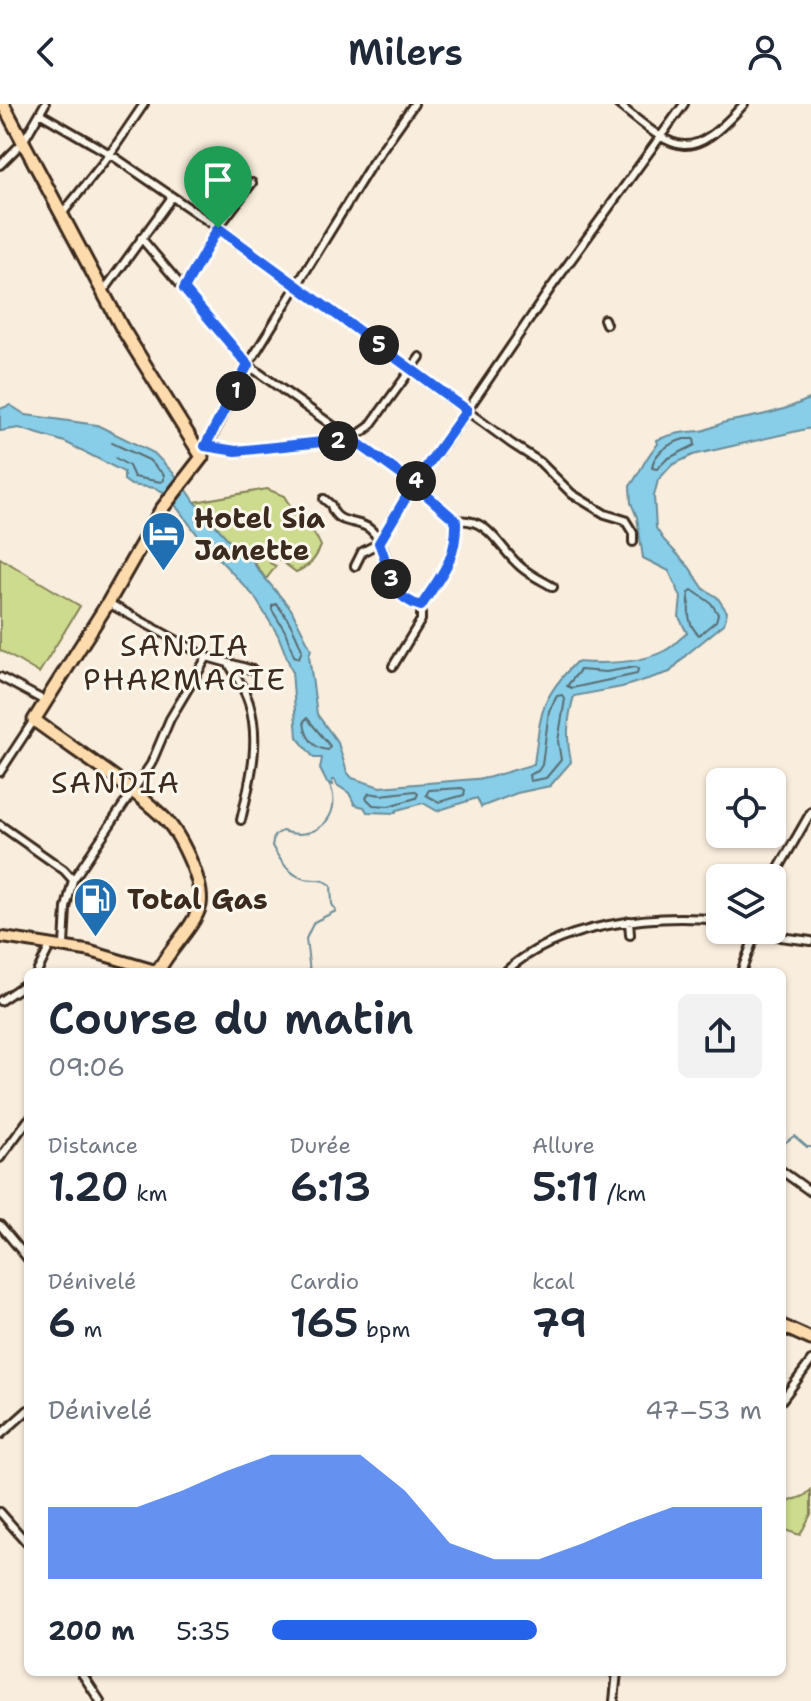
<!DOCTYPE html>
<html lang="fr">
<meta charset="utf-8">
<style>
body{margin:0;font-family:"Shantell Sans",sans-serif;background:#f2f2f3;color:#1f2937;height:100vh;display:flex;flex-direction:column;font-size:30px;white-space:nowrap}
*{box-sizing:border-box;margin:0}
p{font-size:26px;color:#747a83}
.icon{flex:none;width:44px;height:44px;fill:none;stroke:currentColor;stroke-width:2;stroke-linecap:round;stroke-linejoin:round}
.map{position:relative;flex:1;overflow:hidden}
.sheet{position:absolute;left:24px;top:864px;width:762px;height:708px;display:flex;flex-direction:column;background:#fff;border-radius:12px;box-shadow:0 2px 6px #0004}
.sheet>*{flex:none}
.fabs{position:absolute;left:706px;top:664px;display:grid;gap:16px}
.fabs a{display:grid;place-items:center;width:80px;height:80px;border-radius:12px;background:#fff;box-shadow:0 2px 6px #0004;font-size:40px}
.pin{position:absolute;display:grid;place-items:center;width:68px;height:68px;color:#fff;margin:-82px -34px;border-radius:50% 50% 50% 0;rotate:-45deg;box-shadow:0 0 8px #0007}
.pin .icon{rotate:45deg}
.km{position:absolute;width:40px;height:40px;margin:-20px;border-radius:50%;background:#222;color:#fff;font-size:22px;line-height:40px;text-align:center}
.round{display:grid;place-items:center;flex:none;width:84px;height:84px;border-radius:12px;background:#f2f2f3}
.overview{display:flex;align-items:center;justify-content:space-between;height:136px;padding:0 24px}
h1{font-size:44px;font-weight:600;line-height:60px}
.figures{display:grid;grid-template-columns:repeat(3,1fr);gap:12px;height:136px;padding:8px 24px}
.figures div{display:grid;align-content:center}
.figures b{font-size:40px;font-weight:600}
.figures small{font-size:22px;font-weight:400}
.figures p{font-size:22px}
.chart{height:224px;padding:16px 24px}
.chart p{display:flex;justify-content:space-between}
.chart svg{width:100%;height:144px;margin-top:8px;fill:#2563eb;opacity:.7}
ul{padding:0 24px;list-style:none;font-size:26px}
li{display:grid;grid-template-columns:128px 96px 1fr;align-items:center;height:60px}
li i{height:20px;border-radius:10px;background:#2563eb}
header{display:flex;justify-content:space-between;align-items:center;height:104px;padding:0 24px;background:#fff;font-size:36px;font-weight:600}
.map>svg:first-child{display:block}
</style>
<header><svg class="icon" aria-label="back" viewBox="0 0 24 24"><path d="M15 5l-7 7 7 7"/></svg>Milers<svg class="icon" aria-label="person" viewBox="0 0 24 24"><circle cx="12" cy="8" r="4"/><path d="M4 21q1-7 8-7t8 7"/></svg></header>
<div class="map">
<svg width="811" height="1597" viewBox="0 0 811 1597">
<rect width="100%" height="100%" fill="#f9eddd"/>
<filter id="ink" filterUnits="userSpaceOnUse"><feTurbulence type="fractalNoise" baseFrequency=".0125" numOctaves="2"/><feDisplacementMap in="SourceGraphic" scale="16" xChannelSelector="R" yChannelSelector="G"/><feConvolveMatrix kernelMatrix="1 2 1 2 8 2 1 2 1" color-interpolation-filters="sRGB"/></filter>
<g filter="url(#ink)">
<path fill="#cddb8f" stroke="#848256" stroke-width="2" d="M267,385L284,392C294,411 313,422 321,442C315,456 310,462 296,468L277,454L268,452L270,459L276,462L266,475L243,443L231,439L195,398Z
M0,454L80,502L39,569L0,546Z
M811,1386V1410L800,1431L782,1425V1400L804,1392Z"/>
<path fill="#88cee9" stroke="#698c98" stroke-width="2" d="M811,294V324L693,351L672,361L658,376L654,392L656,424L663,435L689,463L704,485L717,493L727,508L724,520L686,551L670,568L622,583L574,592C567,616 566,635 571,658L550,682L517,689L481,703L477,694L437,707L423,699L397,706L395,709L367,708L364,703L355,701L349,689L337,681L335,676H332L333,681L327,679L320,665L322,654H314L297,633L292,567L278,531L254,492L203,438L166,389L155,384L131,381L124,376V368L65,338L19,324L0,327V305L10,301L26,311L97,321L154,349L180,376L195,398L231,439L243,443L258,466L291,505L311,545L309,552L317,610L338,639L347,668L352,674L380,683L487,674L534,660C541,609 539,596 576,558C604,560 641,560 666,546C674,542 680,534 687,529L679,513L681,493L669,467L643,454L637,413L631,399L630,382C641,368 645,353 658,340L657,336C673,329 685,328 701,327C711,325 721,318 731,317C759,312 785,307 811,294Z"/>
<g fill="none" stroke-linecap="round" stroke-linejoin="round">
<path stroke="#5a6c6f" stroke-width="2" d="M684,335H694L695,341L667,355L657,365L652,364C653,349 670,339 684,335Z
M112,339L149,356L164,371V376L161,378L134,373L129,362L109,350V342Z
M692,486L711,499L718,510L716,517L699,531C686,520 689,505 689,489Z
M276,500C288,512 296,530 302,546L299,554L294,552L285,527L272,506V502Z
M635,563L638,565L637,570L572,584L567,582L580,566L606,568Z
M562,591L565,595L558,637L561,656L546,674L530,677L529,671L538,667L542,661L549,607L557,592Z
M307,614L330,642L328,646C313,645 305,632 304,617Z
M462,684L465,686L464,691L439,698L426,691L429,686Z
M415,687L418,690L416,694L389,702L373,701L366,694L369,689L381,691Z"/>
<path stroke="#698c98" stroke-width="2" d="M310,868L306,835L310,826L314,818L336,807L332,800L331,781C322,774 316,777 305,775C289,771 280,756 272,742L274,732L282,727C315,739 345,712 329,679
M782,1041L794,1032L807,1043H811"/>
<path stroke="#88cee9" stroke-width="12" d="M56,324L103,341L113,348"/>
<defs>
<path id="street" d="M618,0C676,47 688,62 744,0
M41,10L110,50L218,124L512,340L540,358L572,390L605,410L625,416L633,429V438
M0,61L23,38L45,0
M62,110L110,50L144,0
M141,134L248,261L424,387L456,417C457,456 441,471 421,502
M184,185L218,124L252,79
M103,188L172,93
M604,215L606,220
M205,342L236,347L352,335L369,323L420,253
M202,353L248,261L371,61L414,0
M324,395L331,401C336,423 359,414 371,426C399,454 374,488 421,502V516L393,562
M456,417C489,412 500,446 521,463C530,471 543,477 553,483
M355,462L362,448L379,439L414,380L445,339L550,185L684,0
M108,499L207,553L253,566
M229,560C236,572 245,585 249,599C261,638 250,677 241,716
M0,573L45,597
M0,668L34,616
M0,721L64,766L73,776
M772,776L811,708
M629,817L630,831
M763,826L780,833L811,837
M64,841L66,804L73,776L151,660L170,615L207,553
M37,868L51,840
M505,868C557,820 652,809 720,816
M741,868L757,826
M0,897L28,878
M0,1054L28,1016
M782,1067L811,1088
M0,1121L28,1155
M782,1296L811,1257
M0,1331L28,1306
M0,1408L28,1440
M81,1568L100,1597
M614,1597L617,1568"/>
<path id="primary" d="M0,833L89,847L157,867"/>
<path id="highway" d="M3,0L122,224L202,353L161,406L108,499L34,616C76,647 123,676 162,712C179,727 204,778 200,801C195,823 166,848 158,868
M782,1222L811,1235"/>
</defs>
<use href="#street" stroke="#3b2a1e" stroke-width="12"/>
<use href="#primary" stroke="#3b2a1e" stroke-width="15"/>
<use href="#highway" stroke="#3b2a1e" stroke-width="17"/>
<use href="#street" stroke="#fbf7ec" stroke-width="6"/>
<use href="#primary" stroke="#fedbac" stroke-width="9"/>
<use href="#highway" stroke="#fedbac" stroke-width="11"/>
</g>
</g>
<g fill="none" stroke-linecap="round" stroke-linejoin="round" filter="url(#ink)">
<defs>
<path id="route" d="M218,124L184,185L248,261L205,342L236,347L352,335L414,380L379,439C392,468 386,491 421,502C441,471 457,456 456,417L414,380L467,306L218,124"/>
</defs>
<use href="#route" stroke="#fff" stroke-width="16"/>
<use href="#route" stroke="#2563eb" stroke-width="10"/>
</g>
<defs>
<symbol id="hotel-pin" viewBox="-11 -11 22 30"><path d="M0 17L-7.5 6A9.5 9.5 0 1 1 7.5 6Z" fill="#1f6fb2" stroke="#fbf7ec"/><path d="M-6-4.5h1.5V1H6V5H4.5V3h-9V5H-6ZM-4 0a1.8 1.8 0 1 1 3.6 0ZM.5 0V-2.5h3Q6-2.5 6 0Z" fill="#fff"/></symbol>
<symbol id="fuel-pin" viewBox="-11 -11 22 30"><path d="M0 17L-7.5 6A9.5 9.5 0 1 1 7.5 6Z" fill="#1f6fb2" stroke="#fbf7ec"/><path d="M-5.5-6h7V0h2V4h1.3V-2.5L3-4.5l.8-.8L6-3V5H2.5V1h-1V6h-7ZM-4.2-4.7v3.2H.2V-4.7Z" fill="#fff"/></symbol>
</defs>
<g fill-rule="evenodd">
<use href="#hotel-pin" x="138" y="404" width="51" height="69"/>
<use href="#fuel-pin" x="70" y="770" width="51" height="69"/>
</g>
<g text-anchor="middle" stroke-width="6" stroke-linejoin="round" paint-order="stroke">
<g font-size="28" font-weight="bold" fill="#3b2a1e" stroke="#fbf7ec" text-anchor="start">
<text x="194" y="424">Hotel Sia<tspan x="194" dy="32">Janette</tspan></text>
<text x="127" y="805">Total Gas</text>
</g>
<g font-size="30" letter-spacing="2" fill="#3b2a1e" stroke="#fbf7ec">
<text x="185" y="552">SANDIA<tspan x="185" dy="34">PHARMACIE</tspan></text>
<text x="116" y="689">SANDIA</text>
</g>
</g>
</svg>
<div class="fabs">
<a><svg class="icon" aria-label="locate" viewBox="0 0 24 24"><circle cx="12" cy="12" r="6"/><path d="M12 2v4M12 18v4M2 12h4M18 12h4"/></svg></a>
<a><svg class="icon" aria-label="layers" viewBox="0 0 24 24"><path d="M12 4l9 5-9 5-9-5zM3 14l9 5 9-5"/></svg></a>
</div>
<div class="pin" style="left:218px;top:124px;background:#1e9e55"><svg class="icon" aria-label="arrive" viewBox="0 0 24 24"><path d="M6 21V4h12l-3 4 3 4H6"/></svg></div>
<b class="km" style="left:236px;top:287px">1</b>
<b class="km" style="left:338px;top:337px">2</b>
<b class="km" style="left:391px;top:475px">3</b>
<b class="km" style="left:416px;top:377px">4</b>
<b class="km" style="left:379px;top:241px">5</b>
<section class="sheet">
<div class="overview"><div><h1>Course du matin</h1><p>09:06</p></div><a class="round"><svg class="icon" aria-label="share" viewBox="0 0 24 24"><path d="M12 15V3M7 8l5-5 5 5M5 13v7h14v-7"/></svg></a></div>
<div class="figures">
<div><p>Distance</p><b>1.20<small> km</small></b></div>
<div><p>Durée</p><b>6:13</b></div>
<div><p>Allure</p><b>5:11<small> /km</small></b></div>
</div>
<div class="figures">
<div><p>Dénivelé</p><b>6<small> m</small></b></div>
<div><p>Cardio</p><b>165<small> bpm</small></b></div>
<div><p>kcal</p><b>79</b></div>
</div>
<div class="chart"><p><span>Dénivelé</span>47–53 m</p>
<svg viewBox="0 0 160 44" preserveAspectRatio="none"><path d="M0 44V22L10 22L20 22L30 17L40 11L50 6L60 6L70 6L80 17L90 33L100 38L110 38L120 33L130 27L140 22L150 22L160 22V44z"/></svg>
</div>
<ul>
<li><b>200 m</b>5:35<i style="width:54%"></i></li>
</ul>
</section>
</div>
